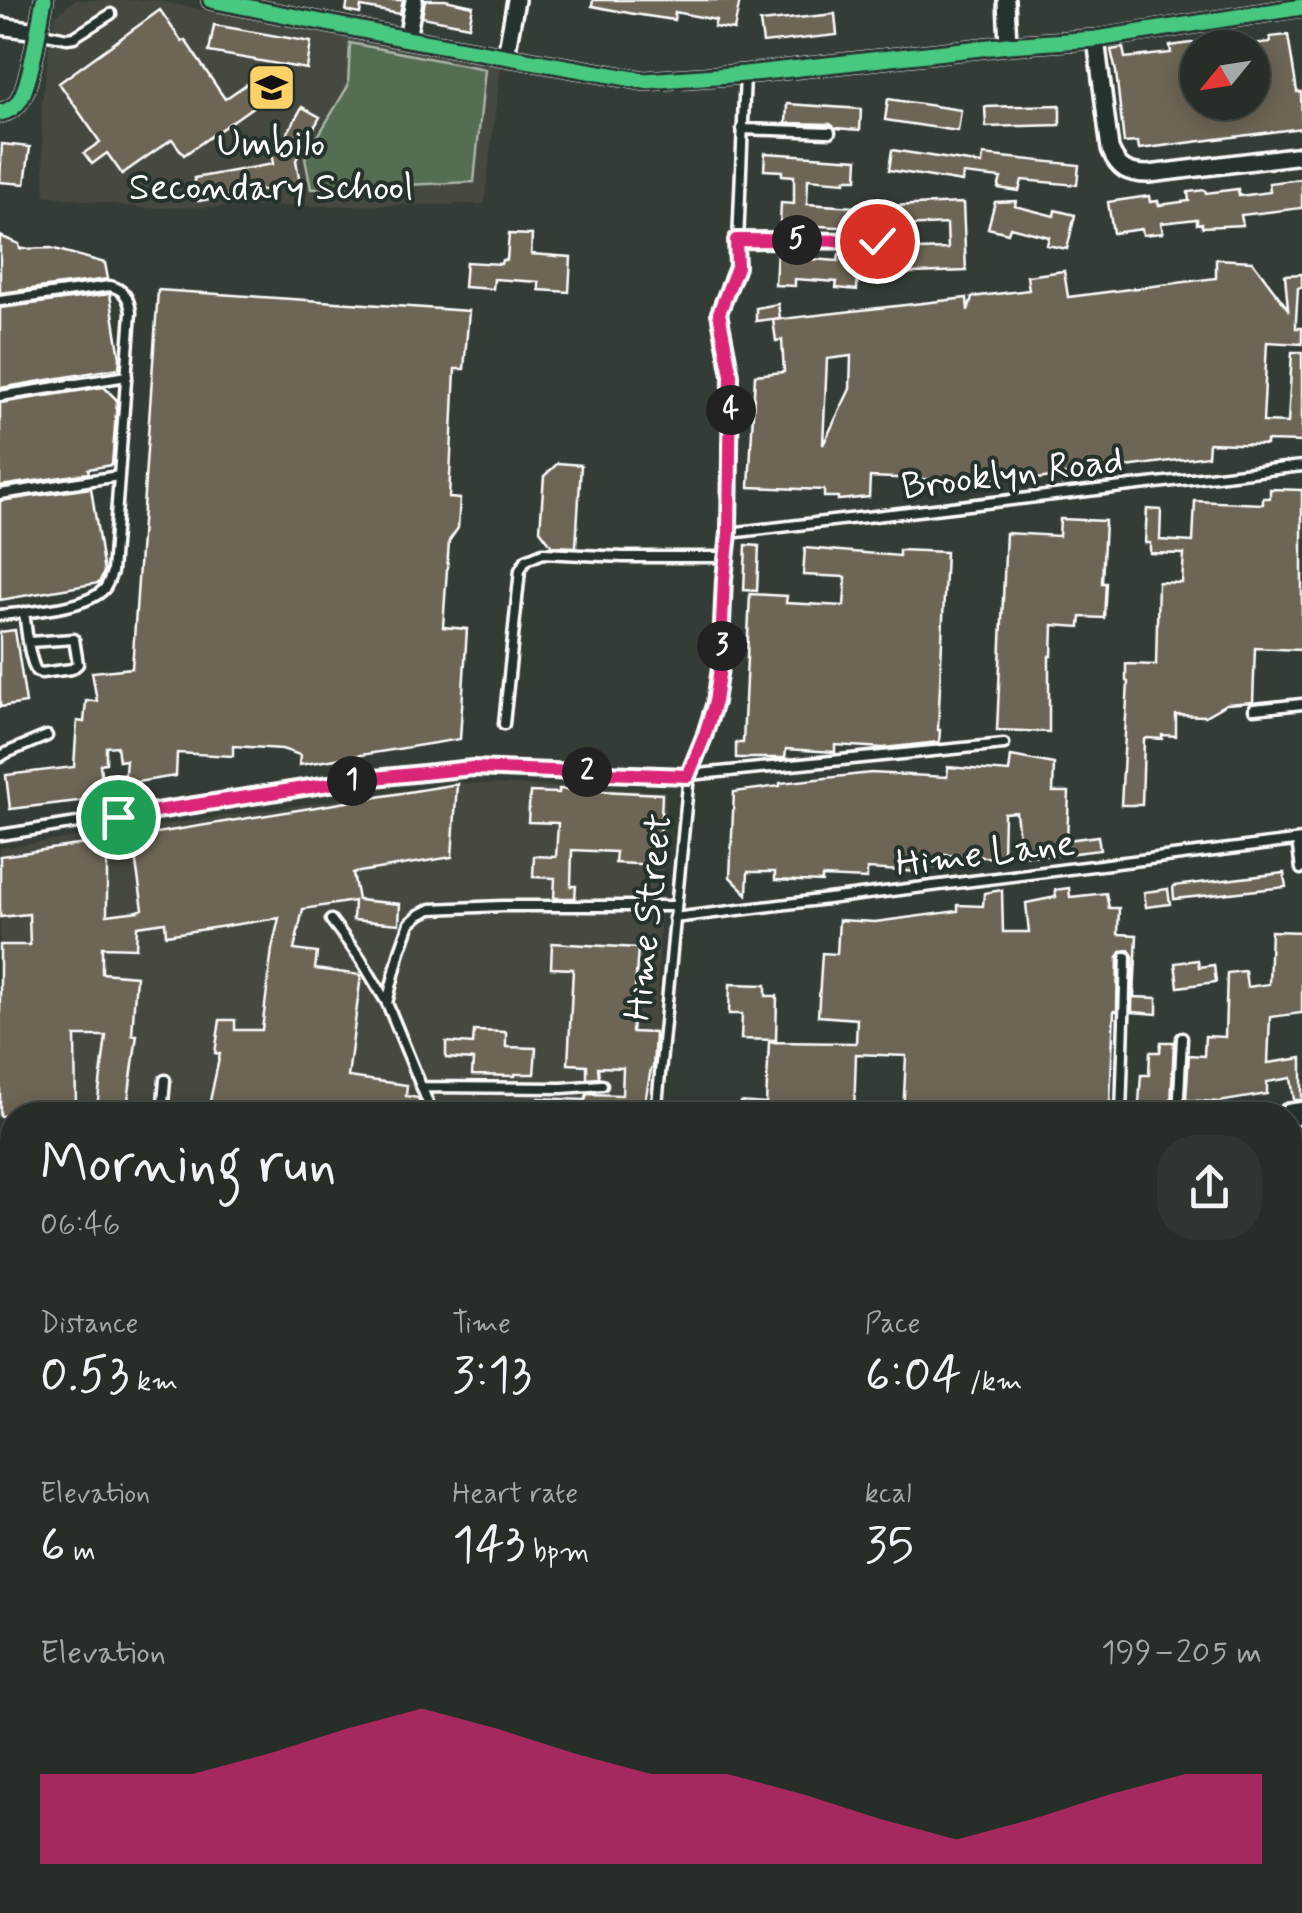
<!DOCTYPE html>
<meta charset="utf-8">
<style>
body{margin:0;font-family:Mynerve,sans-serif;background:#2f3630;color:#f1f3f6;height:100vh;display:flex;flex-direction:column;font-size:38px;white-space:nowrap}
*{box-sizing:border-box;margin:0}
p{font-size:32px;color:#a4a8a8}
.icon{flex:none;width:55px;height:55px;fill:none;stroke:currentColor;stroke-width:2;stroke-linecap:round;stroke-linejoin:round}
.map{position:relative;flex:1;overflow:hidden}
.details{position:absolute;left:0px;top:1102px;width:1302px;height:812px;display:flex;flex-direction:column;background:#272e28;border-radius:40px 40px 0 0;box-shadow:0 5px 25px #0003,0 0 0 2px #434a45}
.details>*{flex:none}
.needle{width:65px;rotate:240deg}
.fabs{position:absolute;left:1180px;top:30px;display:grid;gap:20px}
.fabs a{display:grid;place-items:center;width:90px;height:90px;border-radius:50%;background:#272e28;box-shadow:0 5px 25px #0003,0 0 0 2px #434a45;font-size:50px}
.pin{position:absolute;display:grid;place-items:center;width:85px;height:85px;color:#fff;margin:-42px;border:5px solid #fff;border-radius:50%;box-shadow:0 2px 10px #0007}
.km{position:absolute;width:50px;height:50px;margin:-25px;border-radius:50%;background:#222;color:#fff;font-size:28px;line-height:50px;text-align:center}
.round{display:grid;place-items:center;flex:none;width:105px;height:105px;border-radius:40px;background:#2f3630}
.summary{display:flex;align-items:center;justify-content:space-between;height:170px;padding:0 40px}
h1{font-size:55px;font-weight:600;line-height:75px}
.figures{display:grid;grid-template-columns:repeat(3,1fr);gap:15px;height:170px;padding:10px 40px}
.figures div{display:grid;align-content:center}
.figures b{font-size:50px;font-weight:600}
.figures small{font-size:28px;font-weight:400}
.figures p{font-size:28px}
.chart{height:280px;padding:20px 40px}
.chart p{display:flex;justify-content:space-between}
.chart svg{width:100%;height:180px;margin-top:10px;fill:#db2777;opacity:.7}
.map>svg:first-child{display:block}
</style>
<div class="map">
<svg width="1302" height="1913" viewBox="0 0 1302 1913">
<rect width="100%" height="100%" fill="#343d35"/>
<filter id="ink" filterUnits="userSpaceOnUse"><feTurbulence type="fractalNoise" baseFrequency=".01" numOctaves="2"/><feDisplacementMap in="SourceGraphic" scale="20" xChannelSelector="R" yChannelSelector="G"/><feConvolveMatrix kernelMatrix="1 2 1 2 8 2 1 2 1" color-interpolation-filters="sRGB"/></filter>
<g filter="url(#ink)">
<path fill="#45493f" d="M75,0H153L501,67L484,204L142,208L45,195L41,109L51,35L55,16Z
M456,783L666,791L653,1098L641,1115H12V1142H0V848Z
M12,1601V1882L0,1883V1602Z"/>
<path fill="#556d52" stroke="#aab6a8" stroke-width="2.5" d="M350,43L485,69L474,182L311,189L305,158L348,86Z"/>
<path fill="#6d6555" stroke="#fff" stroke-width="2.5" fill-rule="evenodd" d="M348,0H403L400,14L361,7L360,14L346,11Z
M425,0H445L473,6L469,26L422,17Z
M593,0H740L734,30L714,27L716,20L675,12L674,20L634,14L592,6Z
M160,10L182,42L185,40L225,99L268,69L280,88L184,155L172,139L122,174L107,153L92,164L84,153L100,142L59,83Z
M835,14L837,35L763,43L760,22Z
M214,25L311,42L307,69L209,52Z
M1288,35L1297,92H1301L1302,128L1139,149L1138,142L1124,143L1116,72L1111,50L1123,48L1125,58L1143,56L1171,53L1170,46L1198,42V102H1252V44L1271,42L1270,37Z
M888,99L961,110L958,131L885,120Z
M787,104L861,109L860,130L836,128L830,124L786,123Z
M1060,105V125L986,127L985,107Z
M302,107L320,117L296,160L300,184L198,201L194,178L273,164L271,153L277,152Z
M2,144L30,147L25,184L0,182Z
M892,150L982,164L983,155L1079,165L1077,185L1022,180L1019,191L998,188L1001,178L963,174L962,182L889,170Z
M765,153L858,159L857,179H845V182L808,179L807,204L855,207V209L872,211V208L889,209V206L963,203L966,271L886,274L885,251L948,249L947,224L876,227V229L780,224L781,203L794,204V176L782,175V171L764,170Z
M1302,179V208L1241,215L1243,225L1202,227V223L1197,224V219L1161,223L1163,233L1143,235L1142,229L1113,233L1108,202L1149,196L1150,202L1158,201L1159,205L1189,201L1188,192L1205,190L1206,193L1238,189L1239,196L1270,192L1269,183Z
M1016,201L1015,206L1054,216L1055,210L1075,215L1067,249L1047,245L1049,237L1010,227L1008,233L988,228L995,202Z
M509,234L532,235L531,254L571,257L569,292L539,290V282L494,279L493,289L464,287L466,262L501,264L502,260H507Z
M0,236L19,244L20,249L51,248L105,263L108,279L0,293Z
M777,250L797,251V258L838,261L839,254L859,255L857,290L836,288L837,282L795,279V286L775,285Z
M1216,259L1252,261L1288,309L1285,275L1302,274V287L1298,288L1296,320V328H1302V344L1267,342L1263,422L1288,423L1292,352H1302V442L1266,441V445L1209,443L1208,456L1029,480V474L994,473L993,482L870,477L869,497L838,500V497H824V490L749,487L755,375L784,372L782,340L776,341L773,320L967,298L968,311L972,297L1029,290L1027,276L1064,271L1068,297L1216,278ZM851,356L850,389L823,445L827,359Z
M158,290L469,311L464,369H455L449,498L460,499L458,528L449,541L443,627L467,629L460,739L299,765L300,755L282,749L233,746V756L177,753L176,776L124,784L126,760L119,761L117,746L106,747V763L100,764L104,798L10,809L6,775L74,767L77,721L84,722L86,701H97L92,672L132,668Z
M110,294L120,358L119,368L0,388V308Z
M778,304L780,318L756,321V308Z
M104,387L117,400L112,465L88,469L89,473L0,486V403Z
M558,463L581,465L576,547L552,546L540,530L544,476Z
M91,488L104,572L99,583L0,600V501Z
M1270,489L1302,490V650L1255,648L1253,702L1226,704L1205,716L1176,715V736L1162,735V739L1147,738L1144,740L1142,805H1121L1128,682L1126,681V664L1156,665L1158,582L1182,583L1184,554L1150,553V543H1145L1147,509L1161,510L1160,540L1193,542L1195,501L1263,504V498H1270Z
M1060,519L1105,521L1102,583H1106L1104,618L1081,617L1080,627L1053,625L1052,656H1049V732L997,730L1006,533L1059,536Z
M746,545L759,546L757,591L744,590Z
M805,548L899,556V550L946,552L938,730H940L939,742L884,748L835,745V752L786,749L785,758H736V743H743L750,594L787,596L786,603L844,606L846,577L803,575Z
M15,630L26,703L0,707V632Z
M1011,756L1054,764L1053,792H1069L1067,840L1098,836L1100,850L1051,856L1021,855L1016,812L1004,813L1003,858L944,855V868L921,866V872L867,869V879L822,877V882L775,880V872H748L747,894L730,877L734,792L780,786V783L871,773L947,777L948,767L1009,772Z
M457,784L452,857L353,873L358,900L400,904L399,924L353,920L354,901L303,909L294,950L317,953L315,969L361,975L348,1077L407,1085L406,1096L418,1098L422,1107L421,1115H207L220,1054L215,1053L220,1020H235V1030H262L272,949L279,918L166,935L165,922L137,926L136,948L102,947V973L136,976L132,1035H137L126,1115H96L106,1036H75L76,1109H24V1115L0,1116V945H30L29,914L0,917V856L107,841V915L138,911L143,909L132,837Z
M559,789L662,794L659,865L615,863L616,852L572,850L571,886H576L575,898H554L555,878L533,877L534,856L556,857L558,823L528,822L530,792L559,793Z
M1284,873L1286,887L1174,899L1173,886Z
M1069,888L1070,897L1106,893L1109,908H1119L1118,934L1137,935L1134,997L1157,998V1014L1132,1012L1133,956L1129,950L1122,951L1118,957L1117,1011H1114L1110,1103L1105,1104V1109L1062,1115H903L906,1056L856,1054L854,1115H740L741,1102L766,1104L769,1042L856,1043L857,1019L818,1016L822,953L837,954L839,920L875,922L958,911V905L983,906L984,893L1002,890L1003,932H1029L1026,903L1056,897L1055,890Z
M1168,889L1170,904L1146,907L1144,892Z
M1271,931L1302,932V1013L1270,1017L1268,1063L1302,1058V1100H1294L1291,1078L1267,1082V1094L1219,1102L1186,1100L1189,1055L1204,1056L1205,1036L1225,1037L1227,973L1245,971L1247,987L1269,984Z
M552,943L638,948L632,1032L655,1033L653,1069H651L646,1096L638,1115H539V1098L585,1100L587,1094L622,1095L623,1068L598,1067L599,1078L587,1079V1065L568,1064L573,969L551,968Z
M1198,960L1199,967L1214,965L1216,982L1178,987L1175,963Z
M730,984L766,985V996H777L776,1040L741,1039L742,1014H729Z
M474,1031L506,1032V1047L536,1048L534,1074H515V1076L472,1075L473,1060L446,1058V1042L473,1044Z
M1161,1042H1174L1171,1105L1139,1103L1141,1075H1149L1150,1052H1160Z
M12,1252V1350L0,1351V1253Z
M12,1439V1540L0,1542V1441Z
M1302,1592V1762L1290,1764V1593Z
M12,1827V1873L0,1874V1828Z"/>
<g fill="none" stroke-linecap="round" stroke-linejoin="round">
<defs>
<path id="service" d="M38,32L67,38L74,37L111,14
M742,129L830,132
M736,240L877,241
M0,301L110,286C124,289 129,298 131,312L112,572C111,575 107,585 105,588C88,609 26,612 0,615
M0,396L127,376
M0,494L119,476
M729,533L1302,466
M24,612C27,632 28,653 36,671L41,673L72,669L78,664L74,639L29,642
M1254,709L1302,704
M504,724L520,570L526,560L543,553L623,557H726
M0,757L6,753L47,736
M0,835L355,780L472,768L689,775L1004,744
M1297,841L1301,869
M674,918L1302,840
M331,920L360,958L387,1003L433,1115
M387,1003L400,951L410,923L419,915L431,909L502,906H675
M423,1087L562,1088L602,1085
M162,1115L165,1080
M656,1115L689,775L704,737L715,701L723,634L724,579L729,533L731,375L719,313L737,267L745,74
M1121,1115L1126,957
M1178,1115L1182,1038
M1290,1320L1302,1422
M1290,1441L1302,1440
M1290,1561L1293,1582L1302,1581
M1172,1902L1173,1913"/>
<path id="minor" d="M211,0L407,39L645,81L745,74L1008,45L1096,39L1302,7
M1006,0L1008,45
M0,26L37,31
M407,39L414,0
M1096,39L1110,149C1118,169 1128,174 1149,174L1302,155
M506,55L516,0
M0,113C8,111 15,108 19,101C31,84 39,23 44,0
M0,1589L12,1588
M1290,1843L1302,1842
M664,1913L746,1902"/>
<path id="tertiary" d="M1289,1115L1302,1113
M1290,1138L1302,1136
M0,1163H12
M0,1208H12"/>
<path id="motorway" d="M1290,1787L1302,1786
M1290,1813L1302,1812
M22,1913L161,1902
M443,1913L535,1902"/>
</defs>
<use href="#service" stroke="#fff" stroke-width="15"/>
<use href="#minor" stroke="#fff" stroke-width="22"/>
<use href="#tertiary" stroke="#fff" stroke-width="28"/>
<use href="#motorway" stroke="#fff" stroke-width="38"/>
<use href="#service" stroke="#26332d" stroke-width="8"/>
<use href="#minor" stroke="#26332d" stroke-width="15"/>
<use href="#tertiary" stroke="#26332d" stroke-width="20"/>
<use href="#motorway" stroke="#26332d" stroke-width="30"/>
<defs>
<path id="cycleway" d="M211,0L407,39L645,81L745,74L1008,45L1096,39L1302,7
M0,113C8,111 15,108 19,101C31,84 39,23 44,0"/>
</defs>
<use href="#cycleway" stroke="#26332d" stroke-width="21"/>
<use href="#cycleway" stroke="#46c982" stroke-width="15"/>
</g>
</g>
<g fill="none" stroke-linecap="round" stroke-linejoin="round" filter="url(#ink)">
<defs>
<path id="route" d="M118,817L355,780L472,768L688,776L704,737L715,702L720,668L724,579L729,533L731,375L719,313L737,267L736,240L877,241"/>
</defs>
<use href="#route" stroke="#fff" stroke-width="20"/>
<use href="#route" stroke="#db2777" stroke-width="12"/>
</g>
<defs>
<symbol id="school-square" viewBox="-11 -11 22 22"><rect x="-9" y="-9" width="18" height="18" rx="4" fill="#ffd166" stroke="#26332d"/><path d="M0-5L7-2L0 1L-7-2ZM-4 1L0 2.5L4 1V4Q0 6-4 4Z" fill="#111"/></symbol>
</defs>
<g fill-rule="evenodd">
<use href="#school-square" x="244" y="60" width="55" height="55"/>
</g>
<g text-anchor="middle" stroke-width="8" stroke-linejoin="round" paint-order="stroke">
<g font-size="38" fill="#fff" stroke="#26332d">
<text x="271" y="155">Umbilo<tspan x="271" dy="44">Secondary School</tspan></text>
</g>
<g font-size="38" fill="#fff" stroke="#26332d">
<text transform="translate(1012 472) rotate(-7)" y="13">Brooklyn Road</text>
<text transform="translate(985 852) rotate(-7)" y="13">Hime Lane</text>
<text transform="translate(647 917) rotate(-84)" y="13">Hime Street</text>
</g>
</g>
</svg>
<div class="fabs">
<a><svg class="needle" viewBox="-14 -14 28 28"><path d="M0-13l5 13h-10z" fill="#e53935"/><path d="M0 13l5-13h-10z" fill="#a4a8a8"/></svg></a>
</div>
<div class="pin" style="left:118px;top:817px;background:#1e9e55"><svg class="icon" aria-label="arrive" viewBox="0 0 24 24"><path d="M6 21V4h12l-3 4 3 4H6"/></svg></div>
<div class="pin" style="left:877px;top:241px;background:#d93025"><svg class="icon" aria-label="check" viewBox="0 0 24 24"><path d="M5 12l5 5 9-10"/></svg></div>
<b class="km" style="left:352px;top:781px">1</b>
<b class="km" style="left:587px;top:772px">2</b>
<b class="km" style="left:722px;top:646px">3</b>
<b class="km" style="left:731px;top:410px">4</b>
<b class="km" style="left:797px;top:240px">5</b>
<section class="details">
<div class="summary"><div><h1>Morning run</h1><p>06:46</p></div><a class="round"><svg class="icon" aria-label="share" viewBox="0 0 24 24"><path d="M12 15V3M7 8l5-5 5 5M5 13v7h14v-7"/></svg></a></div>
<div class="figures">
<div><p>Distance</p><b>0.53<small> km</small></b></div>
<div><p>Time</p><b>3:13</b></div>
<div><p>Pace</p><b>6:04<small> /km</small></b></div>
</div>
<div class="figures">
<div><p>Elevation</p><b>6<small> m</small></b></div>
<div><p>Heart rate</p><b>143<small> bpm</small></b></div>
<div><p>kcal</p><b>35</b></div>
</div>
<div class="chart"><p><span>Elevation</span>199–205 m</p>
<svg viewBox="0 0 160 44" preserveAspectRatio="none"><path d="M0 44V22L10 22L20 22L30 17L40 11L50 6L60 11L70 17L80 22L90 22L100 27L110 33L120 38L130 33L140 27L150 22L160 22V44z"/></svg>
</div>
</section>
</div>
